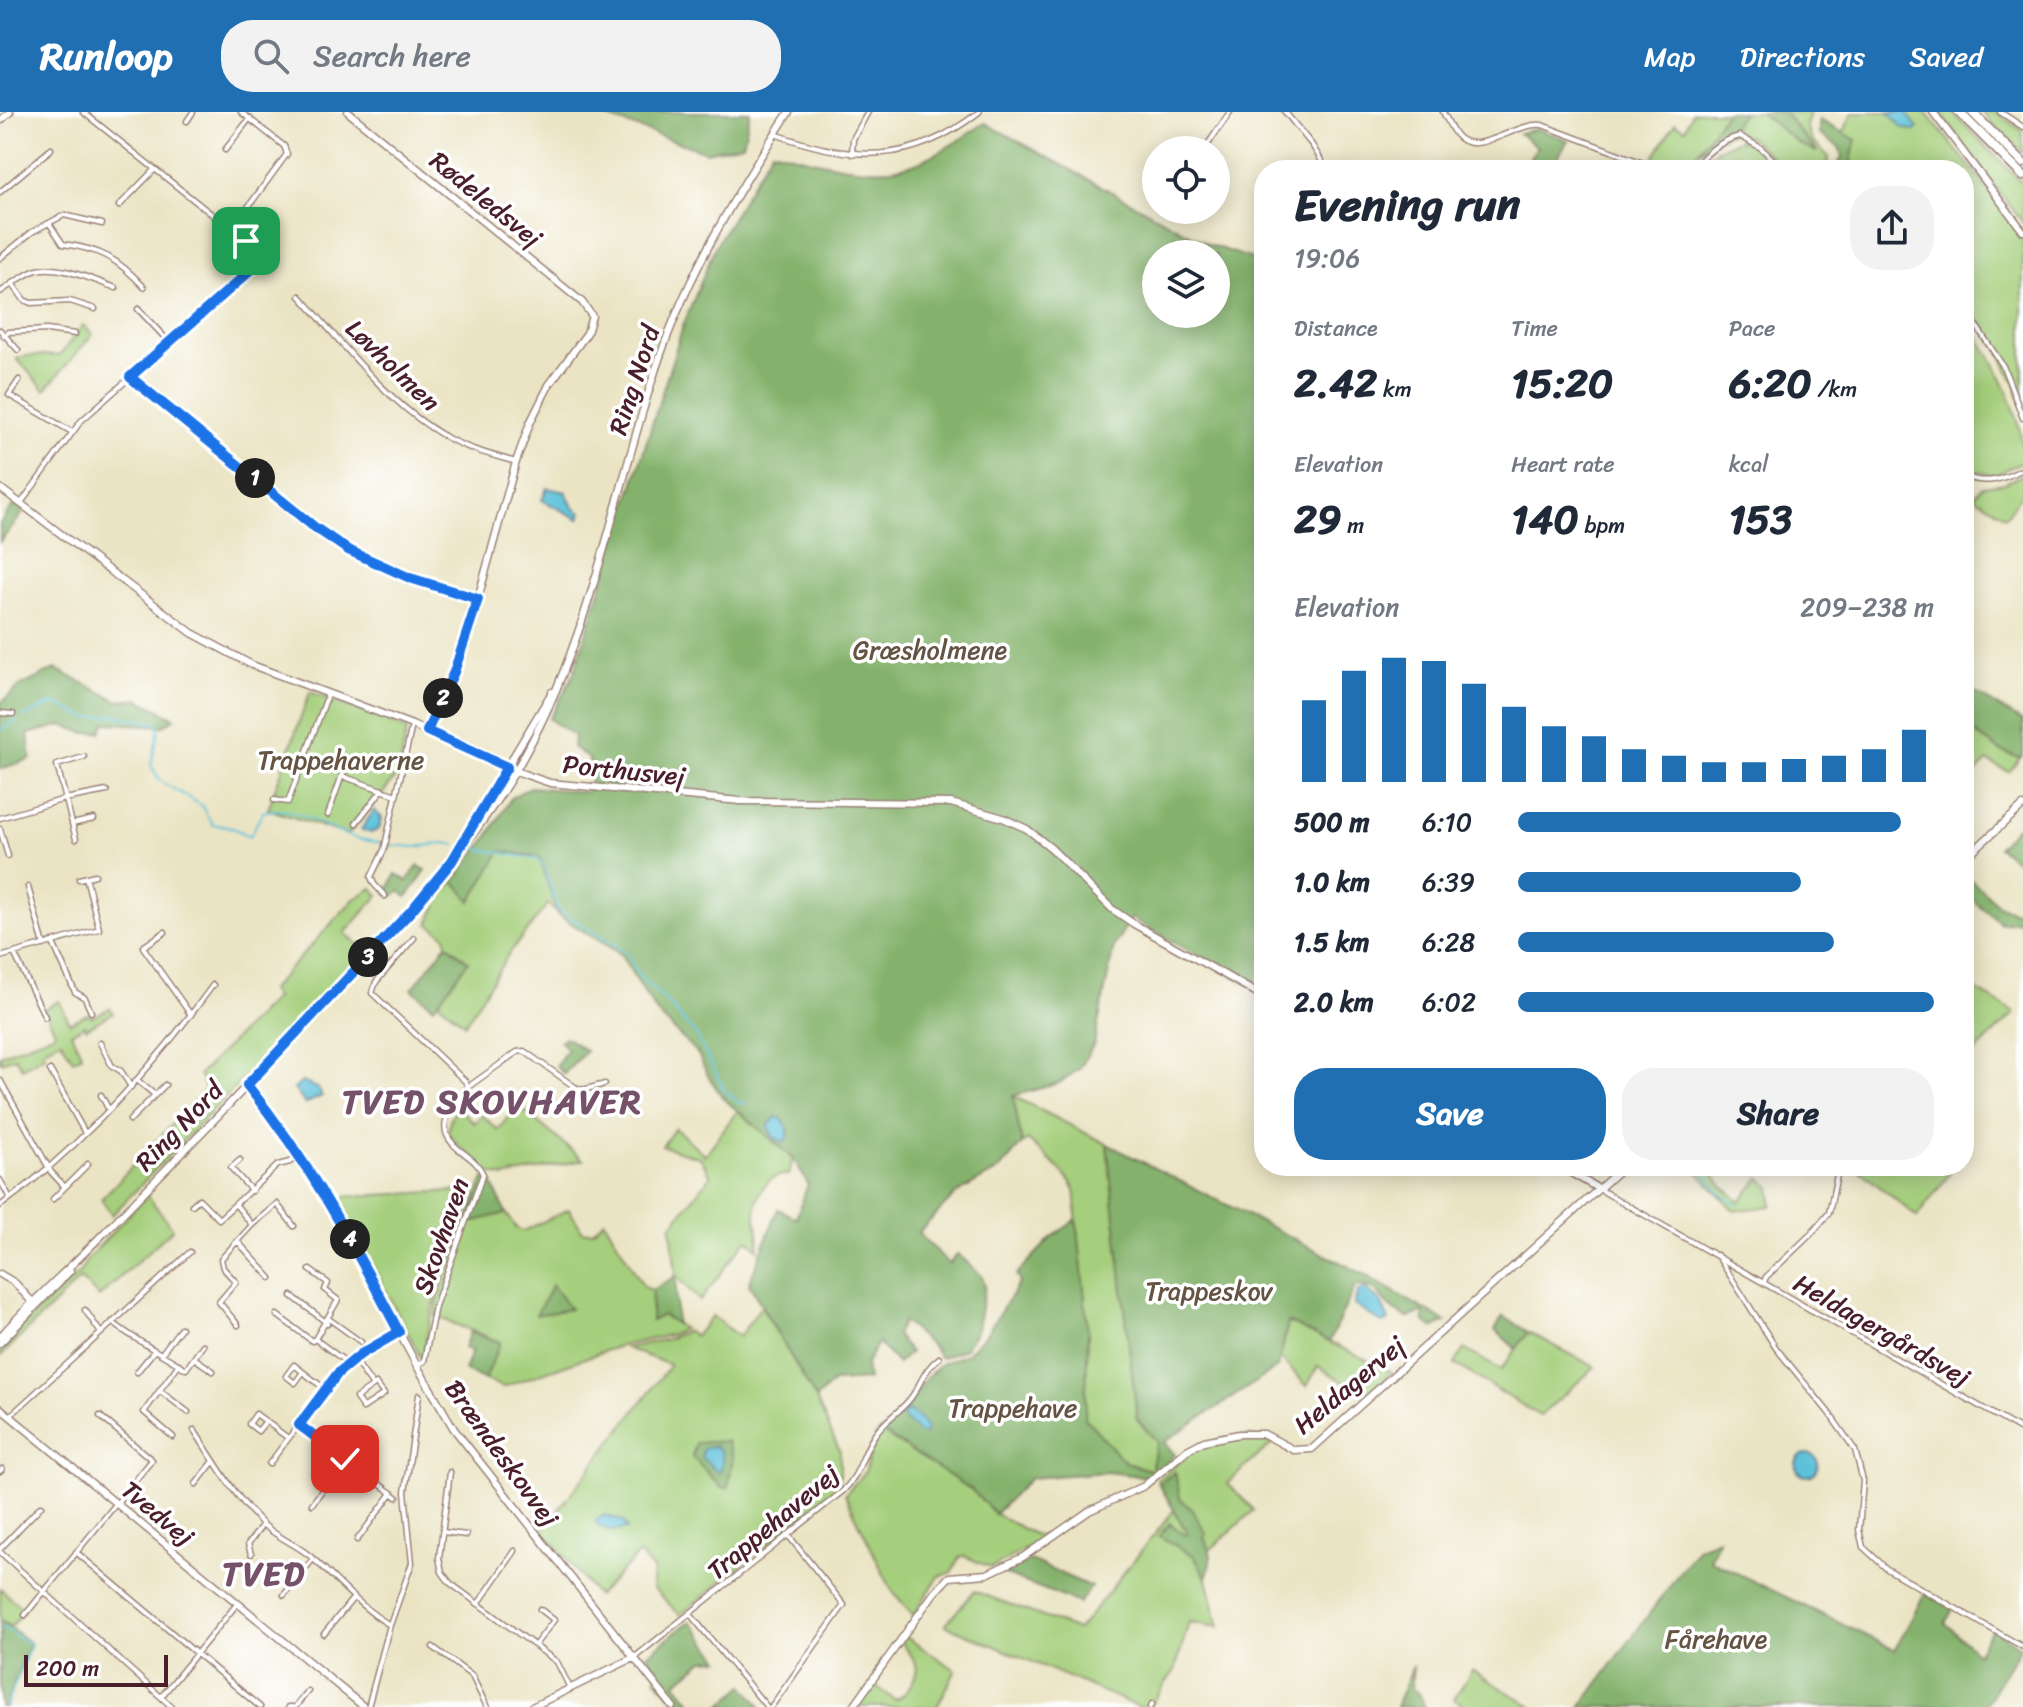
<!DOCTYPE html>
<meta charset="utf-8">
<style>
body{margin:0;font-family:Sriracha,sans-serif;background:#f2f2f3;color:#1f2937;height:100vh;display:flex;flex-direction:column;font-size:30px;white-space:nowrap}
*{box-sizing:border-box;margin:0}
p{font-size:26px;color:#747a83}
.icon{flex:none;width:44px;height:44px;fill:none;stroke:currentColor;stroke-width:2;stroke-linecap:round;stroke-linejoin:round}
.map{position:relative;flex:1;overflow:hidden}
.details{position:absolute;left:1254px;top:48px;width:720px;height:1016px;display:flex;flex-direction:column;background:#fff;border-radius:32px;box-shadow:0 4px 20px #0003}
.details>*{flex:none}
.tools{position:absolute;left:1142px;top:24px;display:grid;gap:16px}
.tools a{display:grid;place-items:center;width:88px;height:88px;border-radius:50%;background:#fff;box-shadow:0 4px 20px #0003;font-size:40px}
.scale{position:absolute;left:24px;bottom:20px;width:144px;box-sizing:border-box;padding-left:8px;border:4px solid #4a1f2b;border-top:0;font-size:22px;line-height:28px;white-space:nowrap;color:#4a1f2b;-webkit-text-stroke:6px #fff;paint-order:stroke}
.pin{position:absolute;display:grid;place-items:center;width:68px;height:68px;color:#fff;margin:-34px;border-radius:16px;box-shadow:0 4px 12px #0006}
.km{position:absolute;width:40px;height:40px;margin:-20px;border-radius:50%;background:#222;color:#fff;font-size:22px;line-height:40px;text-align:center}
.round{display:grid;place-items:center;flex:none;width:84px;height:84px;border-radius:32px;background:#f2f2f3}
.headline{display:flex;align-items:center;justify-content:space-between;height:136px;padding:0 40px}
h1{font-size:44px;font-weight:700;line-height:60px}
.figures{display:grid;grid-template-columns:repeat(3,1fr);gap:12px;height:136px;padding:8px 40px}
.figures div{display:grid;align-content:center}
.figures b{font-size:40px;font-weight:700}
.figures small{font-size:22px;font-weight:400}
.figures p{font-size:22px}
.chart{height:224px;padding:16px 40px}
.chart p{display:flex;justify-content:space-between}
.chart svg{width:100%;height:144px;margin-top:8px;stroke:#1f6fb2;stroke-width:6}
.primary-button{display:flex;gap:16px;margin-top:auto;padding:16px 40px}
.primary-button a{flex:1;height:92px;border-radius:32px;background:#1f6fb2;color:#fff;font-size:32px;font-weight:700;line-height:92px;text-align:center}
.primary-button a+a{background:#f2f2f3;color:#1f2937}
ul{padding:0 40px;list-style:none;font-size:26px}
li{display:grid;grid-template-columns:128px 96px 1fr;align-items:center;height:60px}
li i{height:20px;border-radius:10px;background:#1f6fb2}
header{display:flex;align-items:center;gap:48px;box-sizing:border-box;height:112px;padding:0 40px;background:#1f6fb2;color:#fff}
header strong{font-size:38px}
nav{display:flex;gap:44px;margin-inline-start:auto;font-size:28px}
.search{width:560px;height:72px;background:#f2f2f3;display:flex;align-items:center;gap:20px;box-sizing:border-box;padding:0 28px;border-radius:32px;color:#747a83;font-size:30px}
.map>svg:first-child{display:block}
</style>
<header>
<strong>Runloop</strong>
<div class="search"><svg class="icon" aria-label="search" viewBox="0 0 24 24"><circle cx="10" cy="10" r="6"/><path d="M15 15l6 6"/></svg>Search here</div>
<nav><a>Map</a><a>Directions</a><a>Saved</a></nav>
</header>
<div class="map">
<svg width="2023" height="1595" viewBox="0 0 2023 1595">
<rect width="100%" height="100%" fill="#fff"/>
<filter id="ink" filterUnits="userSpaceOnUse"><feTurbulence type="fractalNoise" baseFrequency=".0125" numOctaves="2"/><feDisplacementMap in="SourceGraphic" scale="16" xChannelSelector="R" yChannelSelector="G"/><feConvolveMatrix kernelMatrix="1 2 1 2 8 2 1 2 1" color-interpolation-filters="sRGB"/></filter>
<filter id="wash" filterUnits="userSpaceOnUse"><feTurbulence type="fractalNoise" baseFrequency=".006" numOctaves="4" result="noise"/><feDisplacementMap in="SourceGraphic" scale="32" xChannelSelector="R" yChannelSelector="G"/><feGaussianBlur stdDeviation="1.8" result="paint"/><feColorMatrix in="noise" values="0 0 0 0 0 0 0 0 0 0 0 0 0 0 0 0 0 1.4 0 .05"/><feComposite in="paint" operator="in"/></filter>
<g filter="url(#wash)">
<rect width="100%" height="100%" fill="#ebe4c4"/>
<path fill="#a5cf7c" stroke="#787754" stroke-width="2" d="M1692,0H1726L1685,58H1673L1651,50L1675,11L1685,17Z
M1743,0H1760L1799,32L1816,38L1783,0L1810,1L1806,14L1812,29L1829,45L1827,54C1813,52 1788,55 1776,48C1756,35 1755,20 1727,22Z
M1853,0H1925L1978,64L2023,127V298L2015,272L2000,239L1964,191V58H1846L1848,24L1843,21Z
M1939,0H1952L2023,72V111Z
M1981,0H1996L2023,19V41Z
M1739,28L1749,31L1782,58H1696C1707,43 1721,33 1739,28Z
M1964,205C1994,246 2023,297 2023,349L1996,363L1964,358Z
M83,213L93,222L45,278L17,247L25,244L60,243Z
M2023,362V380L2006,404L1973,384L1983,374L2005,371Z
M310,580L407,617L398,663L348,723L268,697Z
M1964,614L2001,639L2020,646L2009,660L1987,649L1965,672Z
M501,739L539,745L558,803L548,792L508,843L465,912L438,890L468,849L447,832L446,824L429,812L440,785L454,769L471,789Z
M372,776L379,783L345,821L366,839L112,1103L101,1087L206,977L199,963L275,886L270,878L353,788Z
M1964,871L2015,901L1964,951Z
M59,889L70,911L87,902L93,905L110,896L113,901L86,916L85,913L71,921L82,943L73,948L61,928L43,938L45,943L22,956L15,945L0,950V943L53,922L55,919L44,897Z
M507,984L583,1048L504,1065L485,1060C469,1031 432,1034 457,994L474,1011L482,1003L498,1018L512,1000L503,992Z
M1013,984L1107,1032L1137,1307L1157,1330L1152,1353L1157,1360L1126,1351L1085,1306L1088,1220L1078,1117C1074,1104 1078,1092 1075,1079C1070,1064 1040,1040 1028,1028L1022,1032Z
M738,998L793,1046L789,1063C767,1061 754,1084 756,1104C756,1116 761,1125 758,1137L747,1127L700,1189L676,1164L671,1114L711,1064L701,1046L662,1034L675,1016L705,1043Z
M1692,1054H1708L1723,1075L1740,1089L1760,1066L1771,1075L1772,1094L1735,1099Z
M1854,1054H1955L1917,1105Z
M475,1078L433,1195L422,1248L337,1085Z
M147,1083L173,1117L99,1185L80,1167L0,1245V1237L62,1175L79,1161L89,1145Z
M569,1097L583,1120L593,1119L604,1108L644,1175L652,1178L651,1208L663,1202L683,1217L673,1222L616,1235L503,1275L485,1268L500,1230L435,1204L437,1191L467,1111L506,1101L517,1117L524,1119Z
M761,1194L816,1287L840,1340V1374L680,1503L652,1475L653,1457L639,1442L597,1484L543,1418L670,1253L626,1236L668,1227L687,1219L695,1224L712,1204L739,1225Z
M1288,1210L1392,1260L1365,1284L1318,1254L1307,1274L1280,1246Z
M1528,1220L1595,1255L1540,1304L1455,1252L1464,1237L1501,1258Z
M880,1319L972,1378L995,1402L1043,1427L992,1456L964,1444L959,1446L952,1461L939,1464L913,1504L891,1477L845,1382L865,1360L875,1325Z
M1249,1324L1275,1329L1227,1371L1254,1398L1209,1439L1193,1399L1180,1386L1175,1360L1159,1372L1157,1368L1200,1334Z
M1174,1398L1188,1422L1159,1424L1194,1444L1207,1467L1219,1515L1189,1510L1175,1558L1149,1595H1139L945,1513L974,1479L1078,1518Z
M0,1476L24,1498L11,1515L0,1508Z
M906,1525L956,1558L937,1595H855L872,1571L895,1588C903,1585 905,1581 910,1574C923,1553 915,1549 902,1531Z
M1472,1558L1532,1595H1468L1454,1587Z"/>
<path fill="#84b26c" stroke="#67684c" stroke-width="2" fill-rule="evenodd" d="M592,0H750L743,32L706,40Z
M1726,0H1743L1727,22L1698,40Z
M1760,0H1783L1817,40L1799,32Z
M1819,8L1856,28L1849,58H1834L1842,46L1840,36L1819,22Z
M985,11L1207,132L1264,151V881L1131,806L1114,834L1094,932L1079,957L1059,971L1013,984L1022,1032L1000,1057L956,1082L918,1121L949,1152L958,1142L982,1164L985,1174L977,1217L965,1237L940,1246L934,1236L903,1209L896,1223L910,1240L898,1252L878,1231L866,1251L868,1268L833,1270L816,1287L749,1172L778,1097L796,1106L808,1072L793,1046L723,986L707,962L698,942L658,902L620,842L558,803L539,745L501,739L471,789L454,769L487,726L511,686L530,675L587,680L591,665L589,647L573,635L574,624L549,607L573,564L683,214L715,135L772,38C808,47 866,64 902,55C932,48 960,27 985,11ZM1156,142H1216V202H1156ZM780,1006L785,1011L789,1021L783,1029L773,1025L768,1014Z
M1537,17L1568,28L1555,50V58H1535L1530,45L1537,35L1519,21Z
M14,392L24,400L0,430V411Z
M55,557L119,589L138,587L175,606L164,614L105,611L101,620L84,621L63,613L28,622L31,647L0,657V592L19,575Z
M1964,574L2023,610V644L2020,646L2001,639L1964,614Z
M2017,714L2023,718V753L1998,735Z
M418,754L426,758L407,785L400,779L391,785L386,781L396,762L407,769Z
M1964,762L2000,794L2023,803V813L2017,809L2001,811L1964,781Z
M447,832L468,850L434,895L412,877Z
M565,925L586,939L564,962L556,954L567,937L560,929Z
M1107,1032L1361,1161L1446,1210L1433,1216L1424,1210L1423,1200L1407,1206C1402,1202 1394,1199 1389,1194C1376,1181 1379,1174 1355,1174L1329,1230L1288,1210L1278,1255C1241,1281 1202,1304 1164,1330L1175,1343L1157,1360L1152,1354L1157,1330L1137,1307Z
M484,1066L490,1067L506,1101L467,1111Z
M1075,1108L1078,1117L1088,1220L1085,1306L1126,1351L1153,1359L1148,1365L1107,1360L1030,1366L995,1402L972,1378L883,1321L907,1295L926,1266L942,1251L967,1242L986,1222L1020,1170L1016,1163L1051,1126Z
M676,1164V1212L663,1203L651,1209L652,1178Z
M552,1173L570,1197L536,1203Z
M1503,1204L1528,1220L1516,1237L1495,1218Z
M470,1220L500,1230L485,1268L464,1258L472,1239L464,1236Z
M727,1329L733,1345L728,1376H722L692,1345L696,1331Z
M1175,1360L1180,1386L1193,1399L1206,1421L1204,1426L1211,1443L1207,1467L1194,1444L1159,1424L1170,1411L1184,1423L1188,1422L1159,1372Z
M1719,1427L1710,1448L1895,1538L1925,1481L1953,1497L1945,1511L1977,1541L1992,1517L2020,1535L1984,1595H1581L1698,1435Z
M1030,1448L1091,1475L1079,1491L1004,1462Z
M0,1508L30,1531L5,1595H0Z
M690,1509L720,1547L704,1548L676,1571L695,1595H680L656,1566L660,1559L647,1543Z
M1413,1554L1411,1576L1420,1583L1425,1595H1396Z
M744,1573L761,1595H719Z"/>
<path fill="#5bc1d9" stroke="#527082" stroke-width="2" d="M1906,0L1918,16L1915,19L1902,15L1889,1Z
M547,376L566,380L573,395L581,401L579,407L542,388Z
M374,698L382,706L379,717L371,721L361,718Z
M302,970L317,976L322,984L305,992L294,977Z
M776,1005L782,1007L788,1016V1025L783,1030L773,1025L768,1014Z
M1365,1177L1381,1190L1389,1209L1382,1211L1354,1193L1358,1179Z
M908,1299C917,1304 922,1308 927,1317L925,1322H920L903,1307L904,1301Z
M715,1334C725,1339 723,1350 720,1360H718L701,1345L703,1337Z
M1796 1353a11 11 0 1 1 22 0a11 11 0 1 1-22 0Z
M604,1403L623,1409L627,1417L612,1419L599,1414L596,1409Z"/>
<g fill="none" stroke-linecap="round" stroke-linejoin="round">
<path stroke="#5bc1d9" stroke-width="2" d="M24,605L54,591L87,606L113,603L157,612L159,618L151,653L160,669L201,693L213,713L228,714L250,724L263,700C295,691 320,715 349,724C360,728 371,729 382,731
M0,618L17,609
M388,733L417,735L445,731L456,733
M470,735L475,736
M478,737L536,747L543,753L558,798L628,842L639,864L664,887L696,923L725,979L739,991H746
M1700,1054L1720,1082L1738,1093
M0,1514L31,1532L6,1595"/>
</g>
</g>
<g filter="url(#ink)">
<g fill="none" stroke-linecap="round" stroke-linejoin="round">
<defs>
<path id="street" d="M1285,0L1312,33L1327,58
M1443,0C1447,7 1451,17 1456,23C1476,47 1515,10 1542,13L1662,58
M2000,0L2023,15
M187,9L193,0
M775,22C851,50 912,53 979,0
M225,38L250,6
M1204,38L1230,0
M852,42L853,27L868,0
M1693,58C1705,41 1719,29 1740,24L1761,36L1784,58
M0,80L51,37
M119,94L154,58
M49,111L63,132C101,137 118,147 144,175
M232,117L287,42L284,34L241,0
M0,146L32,120L64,103L102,112
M12,171L24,188L31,191L70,189L95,197
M0,180C11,173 22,164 34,159C55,150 96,169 116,176
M300,184C344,233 388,292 446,325C467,337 492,343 516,350
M1964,195L2003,254L2023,306
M138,197L169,230
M0,218L18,238
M4,224L9,220L47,218L75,222
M130,265L313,414L348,438L410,466L478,487
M19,268L9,283L72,320
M1964,364C1986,373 2002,368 2023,357
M21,391L81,309L259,151L262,146L258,139L83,0
M0,601L13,602
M342,664L396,683
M274,688L288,690L328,582
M328,703L348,646
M0,706L65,687L107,679
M356,711L382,678
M72,712L94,707
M0,717L8,744
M76,727L57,653L84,645
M79,767L95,763
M28,775L44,833
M385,784L374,772L371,765L384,738L412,613
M165,820L143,835L191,903
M414,826L376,870L372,881L466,970L468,975C450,998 431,1017 461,1039C470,1046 478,1051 483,1062L435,1194L424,1249L417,1254
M53,831L75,880L85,886L91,900
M14,841L45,905
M0,845L99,817L86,765
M100,931L112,954L121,959L131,975
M50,958L85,1021
M0,968L51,1060L65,1075
M137,968L155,983
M468,975L517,940L524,939L575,975L583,978L605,972
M101,983L109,998
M130,1008L165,973
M240,1048L231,1056L252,1079
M0,1068L10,1086
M1599,1077L2023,1319
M53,1087L88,1052
M192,1093L199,1087L219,1107L278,1053L290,1050L298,1044
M236,1093L252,1113L221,1147L223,1156L236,1170L219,1190L238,1213
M0,1094C83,1034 153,955 213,873
M252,1113L277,1092L294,1114
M238,1130L271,1166
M1717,1143L1776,1236L1829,1301L1855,1338L1863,1369L1859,1418L1863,1435L1887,1457L2023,1535
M310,1158L328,1171L325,1178L338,1188L315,1227L349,1252
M1764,1170L1766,1165L1811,1122L1829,1101L1837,1063
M292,1184L327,1211
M85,1198L101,1221
M277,1203L312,1229L315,1227
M329,1207L361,1230
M112,1210C136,1229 161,1241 186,1257L194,1246L213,1259
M162,1241L181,1216
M194,1246L203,1233
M354,1247L373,1274L356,1286L363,1296L384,1282L376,1272L373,1274
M137,1260L154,1239
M303,1260L295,1271L286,1264L294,1253L325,1277
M160,1279L188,1300
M10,1304L190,1140
M266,1309L258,1319L249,1312L256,1302L288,1326
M299,1313L397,1385
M194,1318C215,1350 236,1387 264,1413C278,1426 296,1432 310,1444C337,1467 360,1496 390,1513
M173,1325L144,1300L179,1252
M269,1352L338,1261L361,1242L399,1220
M0,1359L2,1357
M450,1360L439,1446L442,1460L450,1471L557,1550L570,1576
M196,1372L214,1349
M312,1392L345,1347
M443,1420L466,1423
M357,1428L392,1381
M0,1437L41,1394
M0,1440L172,1595
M76,1440L260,1595
M251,1442L248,1432L263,1412
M284,1483L313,1447
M478,1492L515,1439
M690,1502L767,1595
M25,1503L152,1348L100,1304
M324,1522L354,1485
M535,1533L554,1508L540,1497
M433,1535L472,1564L487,1595
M635,1545L843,1379C861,1361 861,1344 874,1324C883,1309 899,1301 910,1287C921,1273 923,1258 939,1246
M161,1585L237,1492
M288,1595H292
M295,1595L308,1579
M368,1595L390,1513L412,1451L405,1380L419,1283
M771,1595L844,1493L788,1423
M1151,1595L1152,1592"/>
<path id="secondary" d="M348,0L582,190L592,204L587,221L549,273L530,311L516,350L467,526L427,619
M1933,0L2023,119
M0,9L10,0
M0,376L192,521L252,553L412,613L518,660L550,671L740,689L951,691L1003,706L1027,717L1051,736L1112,797L1134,812L1264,885
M459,735L552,580
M1964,747L2023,694
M247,973L277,1010L326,1083L417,1254L454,1317L673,1595
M1559,1054L1599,1077
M0,1162L15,1171L33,1191
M0,1225C31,1189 67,1159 100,1125C187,1036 274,947 358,855C415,793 473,731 516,658C587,538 610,402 651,272C681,173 733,86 789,0
M0,1231L70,1159
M0,1296L364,1595
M532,1595L635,1545
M853,1595L934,1481L949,1465L987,1462L1023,1445L1089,1399L1144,1374L1187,1338L1204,1329L1239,1322H1264L1294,1338L1312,1337L1624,1054"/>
<path id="highway" d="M1959,0L2023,64
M1972,0L2023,51"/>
</defs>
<use href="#street" stroke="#9a8278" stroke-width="7"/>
<use href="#secondary" stroke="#9a8278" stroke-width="9"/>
<use href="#highway" stroke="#9a8278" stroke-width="11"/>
<use href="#street" stroke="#fff" stroke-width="4"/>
<use href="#secondary" stroke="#fff" stroke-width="6"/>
<use href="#highway" stroke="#fff" stroke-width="8"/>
</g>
</g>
<g fill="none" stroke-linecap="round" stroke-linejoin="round" filter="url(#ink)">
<defs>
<path id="route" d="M246,129L261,142L259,151L130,265L313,414L348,438L410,466L478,487L454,560L427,619L507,655L452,749L411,799L247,973C311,1052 352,1131 399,1220L361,1242L338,1261L299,1313L345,1347"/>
</defs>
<use href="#route" stroke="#fff" stroke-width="16"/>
<use href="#route" stroke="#1a73e8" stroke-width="10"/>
</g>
<g text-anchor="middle" stroke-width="7" stroke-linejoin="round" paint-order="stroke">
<g font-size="26" fill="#4a1f2b" stroke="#fff">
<text transform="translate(486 87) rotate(39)" y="9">Rødeledsvej</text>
<text transform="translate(393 253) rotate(44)" y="9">Løvholmen</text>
<text transform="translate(634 268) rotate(-72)" y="9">Ring Nord</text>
<text transform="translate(624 658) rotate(6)" y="9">Porthusvej</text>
<text transform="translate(179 1014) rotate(-46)" y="9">Ring Nord</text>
<text transform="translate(441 1124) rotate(-71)" y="9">Skovhaven</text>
<text transform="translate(1882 1218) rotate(30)" y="9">Heldagergårdsvej</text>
<text transform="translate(1349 1273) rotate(-40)" y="9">Heldagervej</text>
<text transform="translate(502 1341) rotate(54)" y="9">Brændeskovvej</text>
<text transform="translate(158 1401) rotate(40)" y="9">Tvedvej</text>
<text transform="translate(773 1410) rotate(-40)" y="9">Trappehavevej</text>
</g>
<g font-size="26" fill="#655443" stroke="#fff">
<text x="930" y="547">Græsholmene</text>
<text x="341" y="657">Trappehaverne</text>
<text x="1209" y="1188">Trappeskov</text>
<text x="1013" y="1305">Trappehave</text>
<text x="1716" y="1536">Fårehave</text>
</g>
<g font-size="34" font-weight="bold" letter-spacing="2" fill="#755269" stroke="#fff">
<text x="492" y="1001">TVED SKOVHAVER</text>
<text x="264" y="1473">TVED</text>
</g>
</g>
</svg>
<div class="tools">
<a><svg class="icon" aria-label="locate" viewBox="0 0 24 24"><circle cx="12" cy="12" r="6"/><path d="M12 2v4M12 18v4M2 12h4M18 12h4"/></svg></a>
<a><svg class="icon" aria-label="layers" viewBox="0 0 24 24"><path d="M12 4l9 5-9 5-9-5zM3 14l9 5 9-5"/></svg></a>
</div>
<div class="scale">200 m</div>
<div class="pin" style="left:246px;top:129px;background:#1e9e55"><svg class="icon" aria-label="arrive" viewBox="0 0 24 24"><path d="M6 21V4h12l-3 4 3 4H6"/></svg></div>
<div class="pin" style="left:345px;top:1347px;background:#d93025"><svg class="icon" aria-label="check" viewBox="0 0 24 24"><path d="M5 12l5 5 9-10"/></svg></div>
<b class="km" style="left:255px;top:366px">1</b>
<b class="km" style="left:443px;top:586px">2</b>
<b class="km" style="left:368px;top:845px">3</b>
<b class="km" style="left:350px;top:1127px">4</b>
<section class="details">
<div class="headline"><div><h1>Evening run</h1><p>19:06</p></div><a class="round"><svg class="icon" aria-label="share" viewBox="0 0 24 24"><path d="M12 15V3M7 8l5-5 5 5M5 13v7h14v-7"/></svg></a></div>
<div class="figures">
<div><p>Distance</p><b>2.42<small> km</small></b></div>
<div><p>Time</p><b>15:20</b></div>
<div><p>Pace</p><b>6:20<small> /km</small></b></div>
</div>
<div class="figures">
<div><p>Elevation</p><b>29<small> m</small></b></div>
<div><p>Heart rate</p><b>140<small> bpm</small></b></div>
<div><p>kcal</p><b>153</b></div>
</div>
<div class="chart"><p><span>Elevation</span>209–238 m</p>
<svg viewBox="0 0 160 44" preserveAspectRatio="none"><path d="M5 44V19M15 44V10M25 44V6M35 44V7M45 44V14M55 44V21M65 44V27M75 44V30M85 44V34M95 44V36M105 44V38M115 44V38M125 44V37M135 44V36M145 44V34M155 44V28"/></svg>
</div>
<ul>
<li><b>500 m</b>6:10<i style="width:92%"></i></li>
<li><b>1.0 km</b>6:39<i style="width:68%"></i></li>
<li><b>1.5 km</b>6:28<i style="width:76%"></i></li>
<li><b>2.0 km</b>6:02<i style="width:100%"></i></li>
</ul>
<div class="primary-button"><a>Save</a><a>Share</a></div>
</section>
</div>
